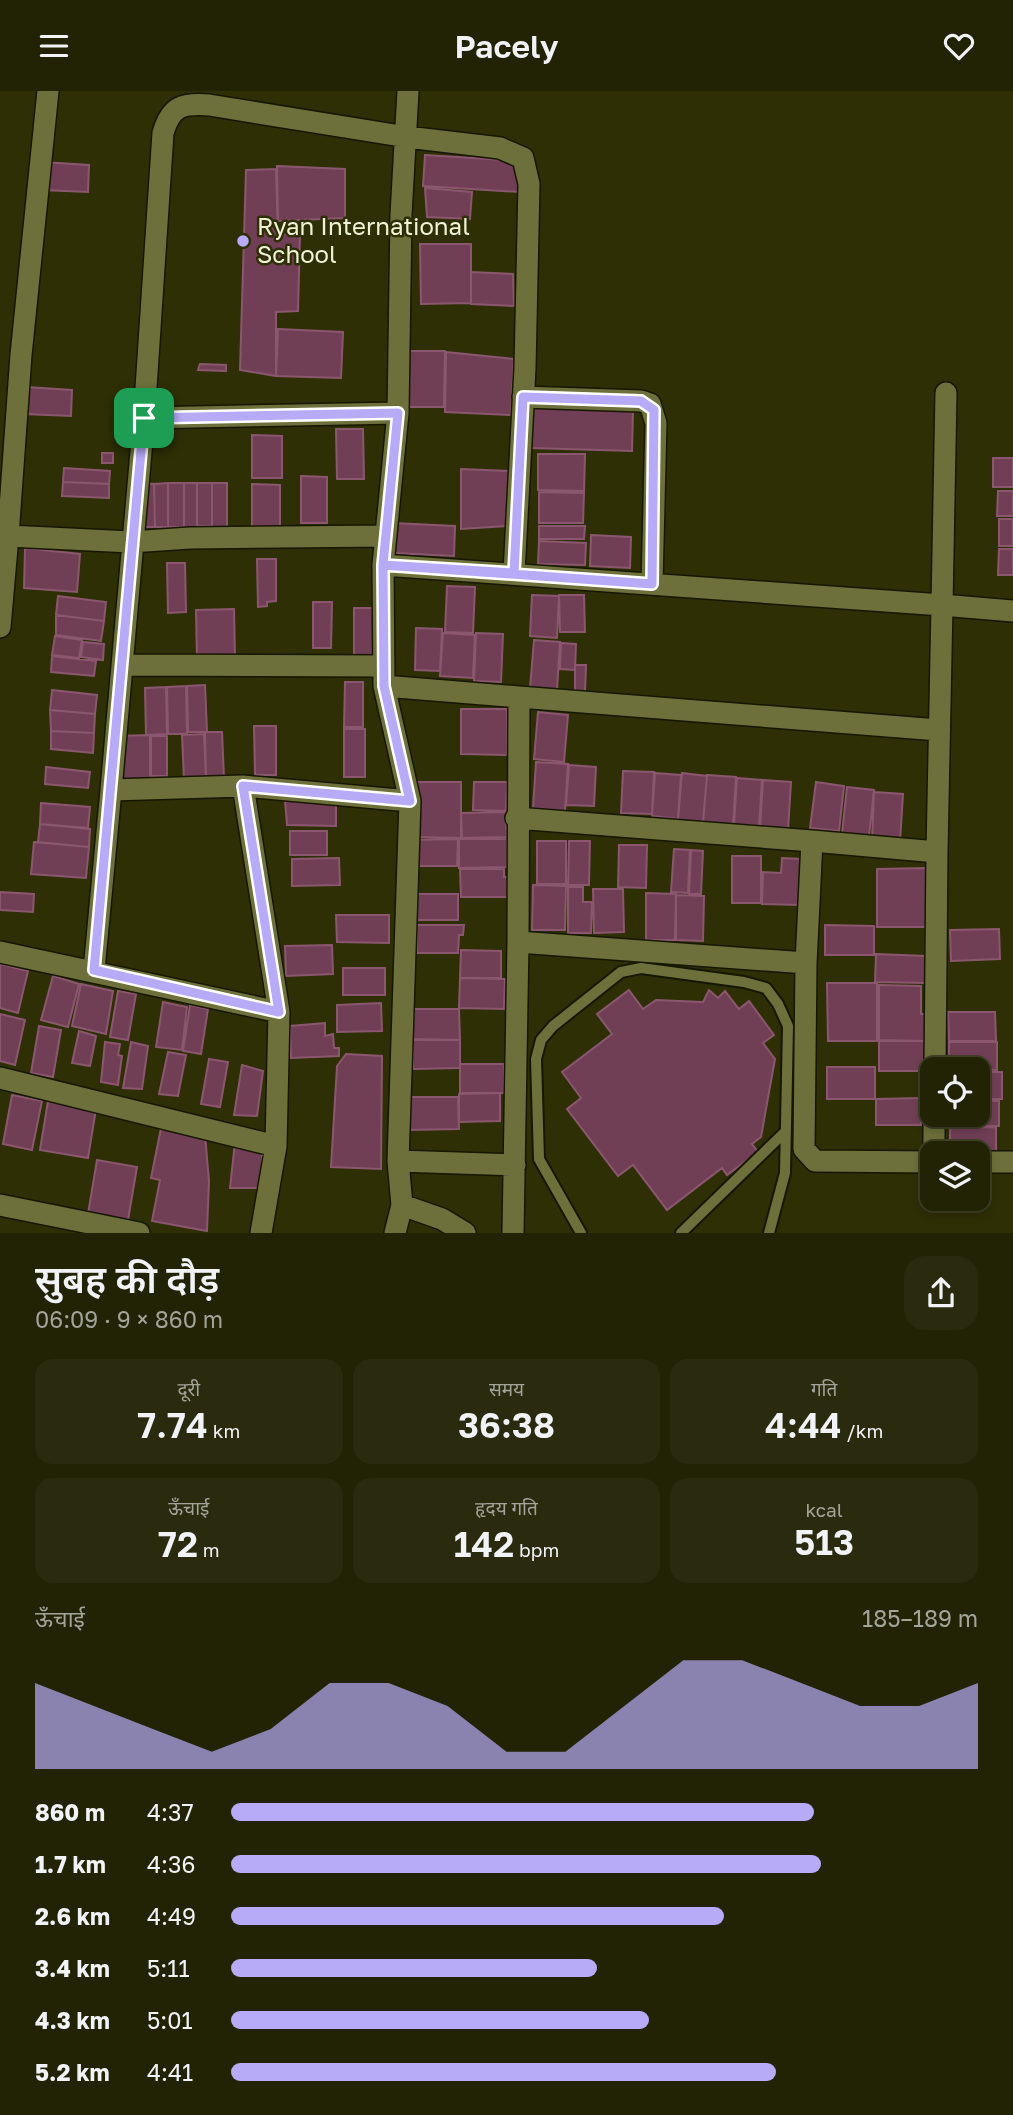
<!DOCTYPE html>
<html lang="hi">
<meta charset="utf-8">
<style>
body{margin:0;font-family:"Golos Text","Noto Sans Devanagari",sans-serif;background:#2a2b0e;color:#f1f3f6;height:100vh;display:flex;flex-direction:column;font-size:26px;white-space:nowrap}
*{box-sizing:border-box;margin:0}
p{font-size:23px;color:#a2a49a}
.icon{flex:none;width:38px;height:38px;fill:none;stroke:currentColor;stroke-width:2;stroke-linecap:round;stroke-linejoin:round}
.map{position:relative;height:1142px;overflow:hidden}
.drawer{display:flex;flex-direction:column;background:#222304;flex:1}
.drawer>*{flex:none}
.fabs{position:absolute;left:920px;top:966px;display:grid;gap:14px}
.fabs a{display:grid;place-items:center;width:70px;height:70px;border-radius:14px;background:#222304;box-shadow:0 4px 10px #0003,0 0 0 2px #3f4026;font-size:35px}
.pin{position:absolute;display:grid;place-items:center;width:60px;height:60px;color:#fff;margin:-30px;border-radius:14px;box-shadow:0 4px 10px #0006}
.round{display:grid;place-items:center;flex:none;width:74px;height:74px;border-radius:21px;background:#2a2b0e}
.head{display:flex;align-items:center;justify-content:space-between;height:119px;padding:0 35px}
h1{font-size:38px;font-weight:600;line-height:52px}
.figures{display:grid;grid-template-columns:repeat(3,1fr);gap:10px;height:119px;padding:7px 35px}
.figures div{display:grid;align-content:center;border-radius:18px;background:#2a2b0e;text-align:center}
.figures b{font-size:35px;font-weight:600}
.figures small{font-size:19px;font-weight:400}
.figures p{font-size:19px}
.chart{height:196px;padding:14px 35px}
.chart p{display:flex;justify-content:space-between}
.chart svg{width:100%;height:126px;margin-top:7px;fill:#b7abf8;opacity:.7}
ul{padding:0 35px;list-style:none;font-size:23px}
li{display:grid;grid-template-columns:112px 84px 1fr;align-items:center;height:52px}
li i{height:18px;border-radius:9px;background:#b7abf8}
header{display:flex;justify-content:space-between;align-items:center;height:91px;padding:0 35px;background:#222304;font-size:32px;font-weight:600}
.map>svg:first-child{display:block}
</style>
<header><svg class="icon" aria-label="menu" viewBox="0 0 24 24"><path d="M4 6h16M4 12h16M4 18h16"/></svg>Pacely<svg class="icon" aria-label="heart" viewBox="0 0 24 24"><path d="M12 20l-8-8c-3-5 5-10 8-4 3-6 11-1 8 4z"/></svg></header>
<div class="map">
<svg width="1013" height="1142" viewBox="0 0 1013 1142">
<rect width="100%" height="100%" fill="#2e2f05"/>
<path fill="#703f56" stroke="#8b576f" stroke-width="2" d="M425,64L522,70L520,101L423,95Z
M42,71L89,74L88,101L41,99Z
M277,75L345,78V127L278,130Z
M276,78L278,143L300,144L298,220L276,221V285L240,279L246,79Z
M425,97L472,101L470,128L427,126Z
M420,153H471V212L421,213Z
M471,181L513,183L514,215L471,213Z
M278,238L343,241L341,287L276,285Z
M408,260H445L444,316H408Z
M446,261L514,268L511,324L445,321Z
M200,273L226,274V280L198,279Z
M26,296L72,299L71,325L24,323Z
M533,317L633,320L632,360L531,357Z
M336,338H363L364,388H337Z
M252,344L282,345V387H252Z
M102,362H113V372H102Z
M538,363H585L584,400L538,399Z
M993,367H1013V396H993Z
M64,377L110,380L109,393L63,391Z
M461,378L509,380L507,435L461,438Z
M301,385L327,386V432H301Z
M63,391L109,393V407L62,405Z
M138,392L154,393L155,436H138Z
M168,392H184V436H168Z
M168,392V436H155L154,393Z
M184,392H197V436H184Z
M197,392H212V435H197Z
M212,392H227V436H212Z
M252,393L280,394V441L252,440Z
M998,400H1013V425H997Z
M539,401L584,402L583,432H539Z
M999,428H1013V455H999Z
M393,432L455,435L454,465L393,462Z
M539,435H585L584,448H539Z
M591,444L631,446L630,477L590,475Z
M539,450L586,452L585,474L538,473Z
M25,457L80,463L77,501L24,497Z
M999,458H1013V484H998Z
M257,468H276V510L267,511V515L258,516Z
M167,472H185L186,521L168,522Z
M447,495L475,496L473,542L445,541Z
M532,504L559,505L557,547L530,545Z
M559,504H584L585,541H560Z
M58,505L106,511L104,530L56,524Z
M313,511H332L331,557H313Z
M354,517H373V565H354Z
M234,518L235,567L197,568L196,519Z
M56,524L104,530L101,550L56,544Z
M416,537L442,538L440,580L415,579Z
M443,542L475,544L473,587L440,585Z
M476,542L503,543L501,591L474,590Z
M55,545L82,549L79,567L52,564Z
M534,549L560,551L557,599L530,597Z
M83,551L104,553L103,569L81,566Z
M561,552L576,553L575,579L560,578Z
M52,565L96,570L94,585L51,581Z
M575,574H586L585,601L575,600Z
M345,591H363V636H344Z
M205,594L207,641H188L187,595Z
M186,595L187,643H168L167,596Z
M166,596L167,643L146,644L145,597Z
M52,599L97,604L95,623L50,619Z
M461,618H507V664L461,663Z
M50,619L95,623L94,642L51,640Z
M538,621L568,624L564,671L534,668Z
M254,635H276V684H255Z
M344,638H365V686H344Z
M51,640L94,642L93,662L51,658Z
M205,641H222L224,687H206Z
M204,643L206,688L184,689L182,644Z
M150,644V695H120L119,645Z
M151,645H167V685H151Z
M536,671L568,673L565,720L533,717Z
M569,674L596,676L594,715L566,714Z
M46,676L90,681L88,697L45,693Z
M623,680L654,681L652,723L621,722Z
M655,682L681,684L678,728L652,725Z
M682,682L707,685L703,731L678,729Z
M707,684L736,686L733,735L703,732Z
M737,687L762,689L759,735L734,734Z
M763,689L791,691L788,739L760,737Z
M413,691H461V747L413,746Z
M474,691H507L506,720L473,719Z
M816,691L844,695L839,740L810,737Z
M847,696L874,699L869,745L842,743Z
M874,701L903,703L900,751L872,749Z
M285,709L336,711V735L287,734Z
M41,712L90,716L88,737L40,733Z
M506,721L507,746L462,747L461,722Z
M40,733L90,738L89,756L38,751Z
M290,740H327V764H290Z
M458,748L457,775H412V749Z
M459,748H507V776L459,777Z
M537,750H566V793H537Z
M569,750H590L589,794H568Z
M34,751L89,756L86,787L31,783Z
M619,754H647L646,797L618,796Z
M674,758L690,759L688,802L671,801Z
M691,759L703,760L701,803H689Z
M732,765H761V812H732Z
M339,767L340,794L292,795V768Z
M782,767L802,768L801,814L762,813L763,781L781,782Z
M928,777L929,836H877V778Z
M460,778H504V786H509V806H461Z
M533,794L566,795L565,839H532Z
M568,796H583V811H592L591,842H568Z
M593,798H623L624,841L594,842Z
M0,801L34,803L33,821L0,819Z
M646,802L676,803L675,849H646Z
M412,803H458V829H411Z
M676,804L704,805L703,850L676,849Z
M336,824H389V852L337,851Z
M417,834H464L463,844H459L458,862H417Z
M825,834L874,835V864H825Z
M999,838L1000,868L951,870L950,839Z
M332,854L333,883L286,885L285,855Z
M461,859L501,860V887H460Z
M876,863L926,865L925,892L875,891Z
M0,873L28,880L18,922L0,917Z
M343,877H385V904H343Z
M53,885L79,893L68,936L41,929Z
M460,887L505,888L504,918L459,917Z
M827,892H877V950H828Z
M81,893L113,900L106,943L72,935Z
M879,894L921,895V923H927V950L879,949Z
M629,899L643,918L656,909L703,911L709,899L718,907L725,900L739,918L749,910L774,944L763,952L775,968L761,1046L752,1053L758,1061L727,1084L722,1077L667,1119L633,1074L618,1085L567,1018L581,1007L562,981L612,943L597,923Z
M118,900L136,903L128,949L110,946Z
M163,911L187,916L182,959L156,956Z
M381,912L382,940L337,941V914Z
M190,914L208,918L201,963L183,960Z
M411,918H459L460,949L411,948Z
M948,921H995L996,950H949Z
M0,923L25,929L15,974L0,970Z
M325,932V945L333,943L334,957H339V965L291,967L290,935Z
M39,935L61,939L53,986L31,982Z
M79,940L96,945L90,975L72,972Z
M413,949H460V977L413,978Z
M879,950H929V980H879Z
M105,951L120,953L118,964L122,965L118,994L101,991Z
M131,951L148,955L142,998L123,997Z
M949,951H997V979L949,978Z
M168,961L186,964L178,1005L159,1003Z
M346,963L382,965L381,1078L331,1076L337,975Z
M209,968L228,971L220,1016L201,1013Z
M460,973H504V1002H460Z
M242,974L263,980L257,1025L234,1024Z
M827,976H875V1008H827Z
M978,981H1002V1008H978Z
M500,1002V1030L459,1031V1003Z
M12,1004L42,1010L32,1059L3,1053Z
M408,1006H458L459,1038L408,1039Z
M921,1007V1034H876V1008Z
M978,1009L999,1010V1035H952V1024H978Z
M48,1010L96,1018L88,1067L40,1059Z
M162,1032L205,1044L209,1090L207,1140L152,1130L160,1089L151,1087Z
M996,1036V1062H950V1037Z
M235,1051L262,1058V1097H230Z
M97,1069L137,1076L128,1129L88,1123Z"/>
<g fill="none" stroke-linecap="round" stroke-linejoin="round">
<defs>
<path id="lane" d="M581,1142L539,1068L536,968L541,949L553,935L621,881L641,877L744,891L766,897L778,913L788,935L785,1082L769,1142
M681,1142L785,1041"/>
<path id="street" d="M48,0L21,264L8,445L131,451L190,447L386,445
M946,302L942,514L1013,520
M523,306L641,310L650,313L656,332L652,493
M144,327L398,322
M383,474L942,514L937,761
M0,536L8,445
M122,574L384,575
M384,595L519,606L518,851L806,872L804,1058L815,1070L933,1071
M519,606L939,639
M111,699L144,327L163,42C171,15 182,12 209,14L407,46L500,57L523,67L529,93L525,277L514,482
M516,727L812,750L806,872
M812,750L937,761L935,978
M0,861L279,921L243,695L410,710
M94,879L111,699L243,695
M0,987L276,1055
M934,1062V1024
M398,1070L515,1074
M978,1071H1013
M0,1114L139,1142
M402,1114L442,1128L465,1142
M261,1142L276,1055L279,921
M395,1142L402,1114L398,1070L410,710L384,595L383,474L398,322L401,124L408,0
M513,1142L518,851"/>
</defs>
<use href="#lane" stroke="#161700" stroke-width="14"/>
<use href="#street" stroke="#161700" stroke-width="24"/>
<use href="#lane" stroke="#6d703a" stroke-width="10"/>
<use href="#street" stroke="#6d703a" stroke-width="21"/>
</g>
<g fill="none" stroke-linecap="round" stroke-linejoin="round">
<defs>
<path id="route" d="M144,327L94,879L279,921L243,695L410,710L384,595L383,474L652,493L654,319L641,310L523,306L514,482L383,474L398,322L144,327"/>
</defs>
<use href="#route" stroke="#fff" stroke-width="14"/>
<use href="#route" stroke="#b7abf8" stroke-width="9"/>
</g>
<circle fill="#b7abf8" stroke="#2e2f05" stroke-width="2.5" cx="243" cy="150" r="7"/>
<g text-anchor="middle" stroke-width="5" stroke-linejoin="round" paint-order="stroke">
<g font-size="24" fill="#f0f3d6" stroke="#2e2f05" text-anchor="start">
<text x="257" y="144">Ryan International<tspan x="257" dy="28">School</tspan></text>
</g>
</g>
</svg>
<div class="fabs">
<a><svg class="icon" aria-label="locate" viewBox="0 0 24 24"><circle cx="12" cy="12" r="6"/><path d="M12 2v4M12 18v4M2 12h4M18 12h4"/></svg></a>
<a><svg class="icon" aria-label="layers" viewBox="0 0 24 24"><path d="M12 4l9 5-9 5-9-5zM3 14l9 5 9-5"/></svg></a>
</div>
<div class="pin" style="left:144px;top:327px;background:#1e9e55"><svg class="icon" aria-label="arrive" viewBox="0 0 24 24"><path d="M6 21V4h12l-3 4 3 4H6"/></svg></div>
</div>
<section class="drawer">
<div class="head"><div><h1>सुबह की दौड़</h1><p>06:09 · 9 × 860 m</p></div><a class="round"><svg class="icon" aria-label="share" viewBox="0 0 24 24"><path d="M12 15V3M7 8l5-5 5 5M5 13v7h14v-7"/></svg></a></div>
<div class="figures">
<div><p>दूरी</p><b>7.74<small> km</small></b></div>
<div><p>समय</p><b>36:38</b></div>
<div><p>गति</p><b>4:44<small> /km</small></b></div>
</div>
<div class="figures">
<div><p>ऊँचाई</p><b>72<small> m</small></b></div>
<div><p>हृदय गति</p><b>142<small> bpm</small></b></div>
<div><p>kcal</p><b>513</b></div>
</div>
<div class="chart"><p><span>ऊँचाई</span>185–189 m</p>
<svg viewBox="0 0 160 44" preserveAspectRatio="none"><path d="M0 44V14L10 22L20 30L30 38L40 30L50 14L60 14L70 22L80 38L90 38L100 22L110 6L120 6L130 14L140 22L150 22L160 14V44z"/></svg>
</div>
<ul>
<li><b>860 m</b>4:37<i style="width:78%"></i></li>
<li><b>1.7 km</b>4:36<i style="width:79%"></i></li>
<li><b>2.6 km</b>4:49<i style="width:66%"></i></li>
<li><b>3.4 km</b>5:11<i style="width:49%"></i></li>
<li><b>4.3 km</b>5:01<i style="width:56%"></i></li>
<li><b>5.2 km</b>4:41<i style="width:73%"></i></li>
</ul>
</section>
